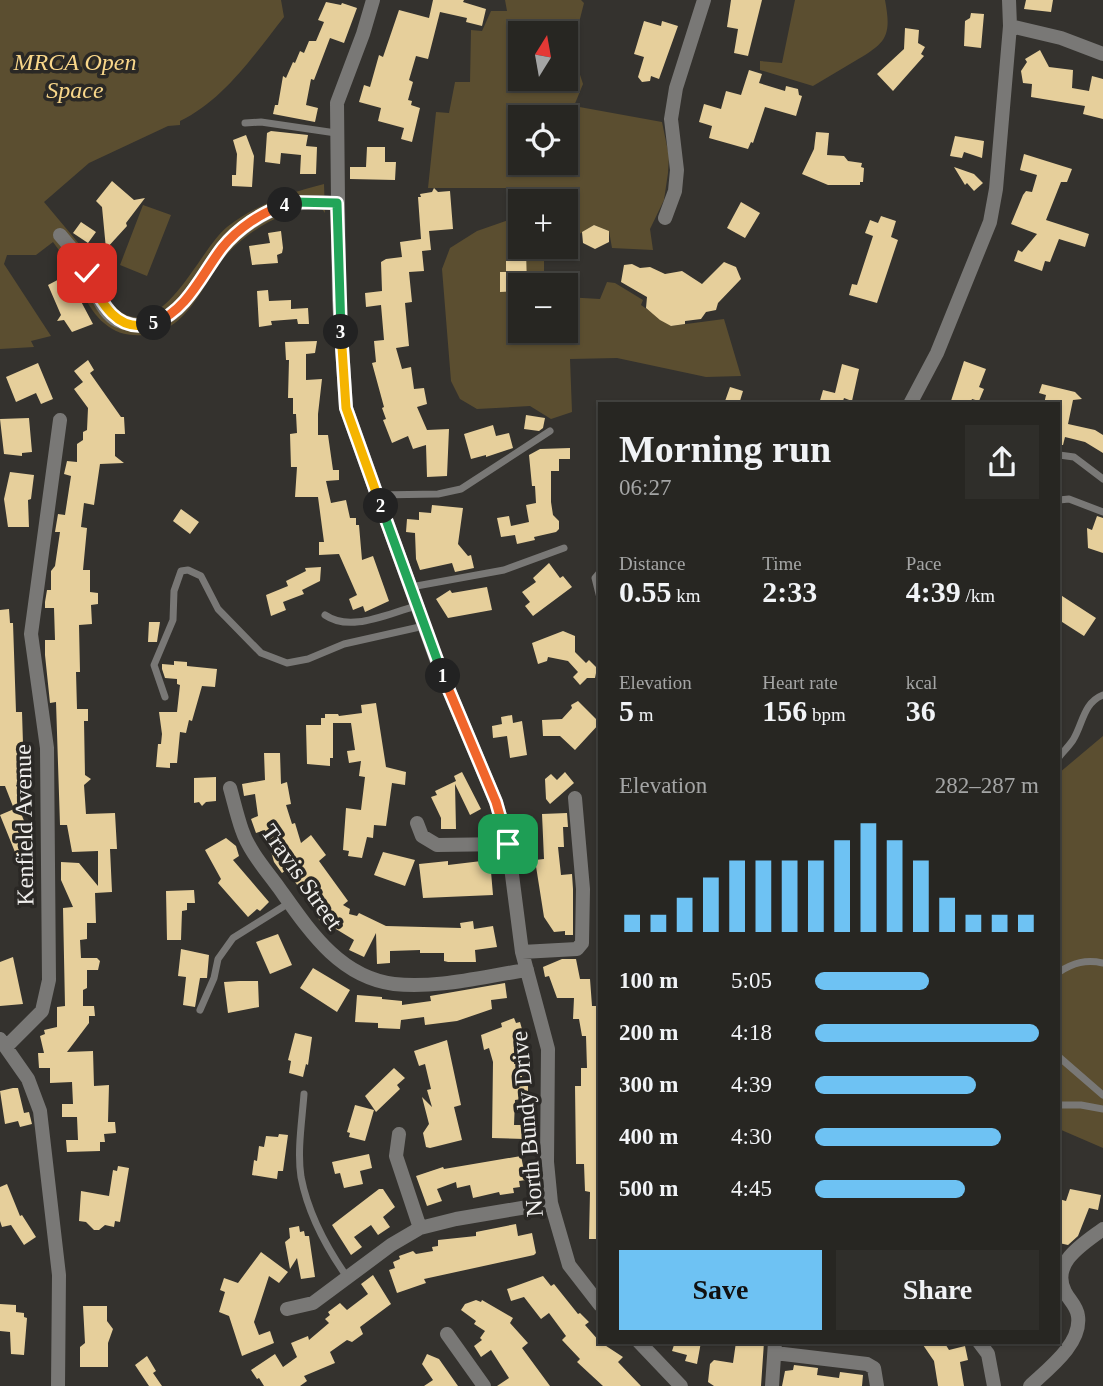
<!DOCTYPE html>
<meta charset="utf-8">
<style>
body{margin:0;font-family:Georgia,serif;background:#2f2e2a;color:#f1f3f6;height:100vh;display:flex;flex-direction:column;font-size:26px;white-space:nowrap}
*{box-sizing:border-box;margin:0}
p{font-size:23px;color:#a4a5a5}
.icon{flex:none;width:38px;height:38px;fill:none;stroke:currentColor;stroke-width:2;stroke-linecap:round;stroke-linejoin:round}
.map{position:relative;flex:1;overflow:hidden}
.side{position:absolute;left:598px;top:402px;width:462px;height:942px;display:flex;flex-direction:column;background:#272622;border-radius:0px;box-shadow:0 2px 5px #0004,0 0 0 2px #434340}
.side>*{flex:none}
.needle{width:46px;rotate:11deg}
.fabs{position:absolute;left:508px;top:21px;display:grid;gap:14px}
.fabs a{display:grid;place-items:center;width:70px;height:70px;border-radius:0px;background:#272622;box-shadow:0 2px 5px #0004,0 0 0 2px #434340;font-size:35px}
.pin{position:absolute;display:grid;place-items:center;width:60px;height:60px;color:#fff;margin:-30px;border-radius:14px;box-shadow:0 4px 10px #0006}
.km{position:absolute;width:35px;height:35px;margin:-18px;border-radius:50%;background:#222;color:#fff;font-size:19px;line-height:35px;text-align:center}
.round{display:grid;place-items:center;flex:none;width:74px;height:74px;border-radius:0px;background:#2f2e2a}
.summary{display:flex;align-items:center;justify-content:space-between;height:119px;padding:0 21px}
h1{font-size:38px;font-weight:800;line-height:52px}
.metrics{display:grid;grid-template-columns:repeat(3,1fr);gap:10px;height:119px;padding:7px 21px}
.metrics div{display:grid;align-content:center}
.metrics b{font-size:30px;font-weight:800}
.metrics small{font-size:19px;font-weight:400}
.metrics p{font-size:19px}
.chart{height:196px;padding:14px 21px}
.chart p{display:flex;justify-content:space-between}
.chart svg{width:100%;height:126px;margin-top:7px;stroke:#6ec2f3;stroke-width:6}
.button{display:flex;gap:14px;margin-top:auto;padding:14px 21px}
.button a{flex:1;height:80px;border-radius:0px;background:#6ec2f3;color:#111;font-size:28px;font-weight:800;line-height:80px;text-align:center}
.button a+a{background:#2f2e2a;color:#f1f3f6}
ul{padding:0 21px;list-style:none;font-size:23px}
li{display:grid;grid-template-columns:112px 84px 1fr;align-items:center;height:52px}
li i{height:18px;border-radius:9px;background:#6ec2f3}
.map>svg:first-child{display:block}
</style>
<div class="map">
<svg width="1103" height="1386" viewBox="0 0 1103 1386">
<rect width="100%" height="100%" fill="#34322e"/>
<path fill="#5b4e30" fill-rule="evenodd" d="M0,0H281L284,17C255,54 223,101 180,121V125L168,126L89,163L44,202L80,245L111,303C158,355 198,250 227,227C256,205 288,193 324,184L325,213L322,209C290,205 249,230 228,253C202,283 189,332 143,335C128,336 115,333 104,323C85,308 71,265 53,242L36,255H7L4,264L51,336L31,341L34,347L0,349Z
M505,0H581L584,3L572,50L583,84L574,106L662,122L669,156L668,173L664,200L650,229L653,250L612,248L609,231L594,225L576,236H565V201H532L533,188H428L436,112L449,113L455,82H470L471,30L482,31L491,11H507ZM520,33H565V79H520ZM520,117H565V163H520Z
M795,0H885C892,37 886,43 855,61C841,69 827,78 813,86L760,70V61L782,63Z
M143,205L171,215L147,276L120,265Z
M520,216V247H544V285H520V331H565V297L600,299L607,282L615,283L643,300L641,305L671,326L724,319L741,376L706,377L617,358L570,359L572,412L551,419L530,406L477,409L460,399L451,381L442,269L450,248L477,231Z
M1103,736V1148L1059,1129V773Z"/>
<path fill="#e6cf9b" d="M433,0H464L463,2L486,9L482,26L466,22L467,18L440,12L428,59L416,56L409,80L413,82L408,100L412,101L411,105L420,108L412,142L401,139L404,128L378,121L381,108L359,102L364,85L370,87L379,55L383,57L399,10L429,18Z
M731,0H762L748,56L734,53L738,29L727,27Z
M1026,0H1053L1051,12L1024,9Z
M326,2L341,5L342,3L357,8L344,43L330,38L314,80L311,79L306,105L318,108L315,122L273,114L275,105H278L283,76L286,78L293,62L295,63L300,51L304,53L309,41H316L324,22L318,20Z
M971,13L984,14L981,48L964,46L965,21L970,18Z
M644,21L661,26L662,21L678,26L659,79L651,76L650,81L642,82L638,77L644,57L634,54Z
M905,28L919,30L918,43L925,47L921,54L924,56L893,91L877,74L904,49Z
M1040,50L1049,67L1073,70L1072,88L1089,91L1092,76L1103,79V119L1083,114L1085,106L1031,97L1032,84L1023,83L1021,71L1027,62L1025,59Z
M749,70L762,74L759,83L785,91L786,86L798,89L799,95L802,96L796,116L765,107L753,143L751,142L748,149L709,138L712,126L699,122L704,104L721,109L726,91L741,95Z
M271,131L308,135L306,146L317,147L316,174H300L301,155L281,153L280,164L265,162L267,133Z
M816,132L829,133L827,155L844,156L848,161L862,163L861,167L864,168L863,182H860V185H828L802,174L814,149Z
M246,135L254,156L252,187L232,186V175H236L237,154L233,140Z
M955,136L984,141L982,158L964,152L962,158L950,156Z
M367,147H385V162H396L395,180L350,179V167H366Z
M1024,154L1072,169L1067,182H1061L1046,220L1089,234L1085,247L1059,239L1050,262L1045,261L1042,271L1014,261L1018,250L1022,252L1037,234L1011,224L1023,195L1026,191L1032,192L1037,175L1020,170Z
M954,167L974,174L983,183L974,191L967,183L965,185Z
M112,181L134,200L145,198L126,223L127,226L106,249L102,207L96,201Z
M434,188L438,192L450,191L453,229L429,231L431,250L422,251L424,271L409,272L412,302L405,303L409,346L396,348L402,369L411,367L414,389L424,388L427,404L417,407L427,430L449,429L447,476L427,477L426,445L413,449L408,436L392,443L383,420L386,419L382,408L384,407L372,363L376,362L374,341L384,340L381,305L366,307L365,293L382,291L381,262L386,259L402,257L400,242L421,239L418,197H421L420,194L432,192Z
M741,202L760,213L745,238L727,228Z
M881,216L896,221L891,237L898,240L877,303L849,295L852,284L857,285L873,236L865,233L870,220L878,223Z
M81,222L96,232L88,243L73,233Z
M594,225L609,231V242L595,249L583,243L582,232Z
M281,231L283,248L282,253L277,255L278,263L252,265L249,246L270,243L268,233Z
M506,251H526L527,285H520V291L500,292V272H506Z
M724,262L736,267L741,279L718,303L716,310L706,312L701,319L685,321V324L671,326L660,320L646,308L647,297L621,282L624,265L632,264L640,268L650,267L665,274L682,271L702,284Z
M67,275L93,324L72,332L64,320L57,321L61,315L48,285Z
M268,290L269,301L291,300V309L308,308L309,324H298L297,319L271,321L272,325L259,327L257,291Z
M317,341L315,353L306,354V380L322,379L318,414V435H328L333,470H339V480L326,481L331,503L346,500L350,518H356V525H359L362,560L373,556L389,601L365,612L363,606L353,610L349,599L357,595L339,554L319,555V542H324L318,497H295L297,467H291L290,434L297,433L296,414H293V398H288L289,360H286L285,342Z
M88,360L94,370L90,373L121,417H124L125,434H115V456L124,463L100,464L94,505L84,503L81,527L87,528L83,570H90V592L98,593V604L91,605L92,624L79,625L80,672H76L77,709H88V721H84L85,775L91,779L84,785L86,814L115,813L117,849H110L112,892L95,893L96,923H87V939L80,940L81,958H97L100,961L98,970H87V988L83,990V1006H94L95,1016H89V1023L67,1052L93,1051L94,1086L109,1085L108,1122H115L116,1133L104,1134L105,1142H100V1151L67,1152L66,1140H78L77,1117H62V1104H73L72,1082L50,1083V1068H39L38,1053H44L40,1036L45,1034L44,1030L57,1027V1007L65,1006L63,908L73,907L61,880V862L79,863L98,886V851L72,852L67,825H60L56,702L50,703L45,655V640H55L54,608H45V602L47,590H51V571L55,566L60,532H55L58,514L65,515L71,476L64,474L67,461L77,462V444L83,440V432L87,430L88,408L74,389L83,382L74,371Z
M964,361L986,369L979,387L984,389L979,401L972,399L970,404H950Z
M38,363L53,399L41,404L36,393L16,402L6,377Z
M842,364L859,369L852,401L844,398L842,404H819L823,390L835,393Z
M1042,384L1075,392L1082,399L1073,400L1068,424L1095,430L1103,435V453L1085,442L1065,437L1063,445H1059V404H1044L1046,395L1039,393Z
M730,387L743,391L739,404H724Z
M526,415L545,418L543,428L539,431L524,429Z
M29,418L32,452L22,453V456L4,454L0,419Z
M493,425L496,436L509,433L513,448L486,457V455L471,459L464,434Z
M570,448V459H559V471H551V502L553,515L559,521V529L556,532L534,537L535,540L517,544L515,535L501,537L497,518L509,516L511,526L529,522L526,505L536,503L535,486H532L529,455L540,449Z
M10,472L34,475L31,499L28,500L29,527H8L4,499Z
M432,505L463,508L458,544L468,556L471,555L474,568L455,572L452,563L420,570L416,559L415,533L406,532L407,519L419,520V512L431,513Z
M181,509L199,522L190,534L173,521Z
M1097,516L1103,518V553L1088,548L1087,528L1092,530Z
M549,563L560,578L563,576L572,587L533,616L525,606L530,602L522,592L536,582L533,578Z
M321,567L320,581L302,590L304,594L283,602L286,610L271,616L266,595L288,586L286,581L306,571L305,568Z
M487,587L492,610L448,618L436,599L450,590L452,593Z
M1059,594L1096,618L1084,636L1059,620Z
M9,609L10,623H13L16,712H22L23,744L32,743L33,756V770L24,771L25,784L16,785L25,808L20,811L27,828L24,830V834L33,857L19,862L0,815L14,809L5,786H0V610Z
M149,622H160L157,642H148Z
M563,631L575,636V652L586,663L589,660L597,668L595,678H587L580,685L573,677L578,672L568,661L548,657L547,661L538,664L532,643Z
M174,661L187,662V666L217,669L215,687L202,686L192,721L189,720L186,733L180,732L177,763H170V768L156,767L158,744H161L162,734L159,712H177L180,685L177,684V679L165,678L162,669V664L174,665Z
M578,701L600,723L575,750L560,736H543L542,720L562,719L572,708L571,705Z
M376,703L386,767L406,772L405,785L392,783L386,826L374,825L373,838L367,837L362,858L348,856L349,851L343,850L346,808L361,810L365,777L359,776L361,761L349,763L347,751L355,750L351,723H333V758H330V766L307,764L306,725H321V718H325V714H338L339,716L362,713L361,705Z
M512,715L513,723L522,721L527,755L510,758L507,736L493,738L492,726L502,724L501,717Z
M264,753H280L281,784L287,782L291,804L286,805L292,824L295,823L301,843L311,835L326,855L319,861L348,901L343,905L350,909L349,914L357,916L359,913L386,926L461,928L460,923L473,921L474,929L493,926L497,947L475,950L476,962H448L444,961V953H420V950L390,951V963L377,964L376,933L364,957L349,950L354,940L326,923L323,925L315,914L321,910L305,887L301,890L286,870L282,873L274,862L265,830L256,833L251,819L258,816L255,794L244,796L242,784L265,780Z
M462,772L481,809L470,815L455,784L456,829H441V818L431,797L437,795L435,791L456,781L454,776Z
M565,772L574,783L550,804L546,799L545,779L551,774L557,780Z
M216,777V801L206,802L202,806L199,802L194,803V778Z
M567,813L568,827H563L564,847H558L561,875L572,874L573,889V935H565V931L554,932L544,917L535,860L544,859L542,814Z
M226,838L236,846L239,856L233,860L269,902L260,911L257,909L248,917L218,883L221,879L205,850Z
M383,852L415,860L405,886L374,875Z
M490,860L493,895L423,898L419,864L448,861V865Z
M194,890L195,903H187V910L182,911L181,940H167L166,891Z
M278,934L292,965L270,974L256,942Z
M181,949L209,955L207,978H200L195,1007L183,1005L186,977L178,976Z
M13,957L23,1004L0,1006V962Z
M562,959H576L580,979H590L592,1006H600V1239H589L590,1192L585,1191L584,1164H576L575,1086H581V1068H587L586,1036H582L579,1019H573L574,998H557L549,976L545,977L543,967Z
M313,968L350,990L337,1012L300,988Z
M239,981H258L259,1007L228,1013L224,982Z
M505,983L507,998L491,1000L492,1009L457,1021L425,1025L424,1017L401,1020L400,1029L378,1028V1023L355,1022L357,995L382,997V999L402,1001V1005L431,1001L430,996Z
M514,1018L516,1023L520,1022L525,1040L515,1043L514,1064H518V1076H522V1082L528,1084V1098L515,1100L514,1125H526L525,1139L492,1138L493,1062L489,1048L484,1050L481,1035L502,1027L501,1023Z
M295,1033L312,1037L308,1065L306,1064L303,1077L289,1073L291,1061L288,1060Z
M447,1040L461,1105L454,1107L462,1140L430,1148L426,1147L423,1133L429,1124L422,1097L432,1107L427,1090L431,1089L425,1064L419,1066L414,1051Z
M394,1068L405,1078L397,1085L400,1089L376,1112L365,1096Z
M13,1088H18L24,1113L29,1112L32,1124L20,1127L18,1121L5,1124L0,1091Z
M355,1105L374,1110L365,1141L349,1137L350,1133L347,1132Z
M279,1134L288,1135L283,1171H278L277,1179L252,1175L254,1160L257,1161L259,1146L264,1147L266,1136L278,1137Z
M369,1154L372,1168L360,1171L363,1184L344,1188L340,1173L335,1174L332,1162Z
M521,1156L526,1180L519,1181L520,1187L513,1188L514,1193L500,1195L499,1192L473,1198L470,1185L457,1188L456,1182L437,1189L442,1201L427,1206L416,1176L443,1167L444,1169Z
M118,1166L129,1168L120,1222L115,1221L114,1227L105,1225L99,1230H94L86,1222L79,1221L81,1191L109,1196L113,1170L117,1171Z
M7,1184L20,1216L22,1215L36,1237L24,1245L11,1225L2,1227L0,1221V1187Z
M379,1189H383L395,1207L383,1217L390,1227L378,1235L371,1225L354,1237L362,1247L351,1255L332,1225Z
M1070,1189L1101,1195L1098,1210L1089,1208L1078,1236L1068,1245L1059,1243V1199L1066,1201Z
M516,1224L518,1236L532,1233L536,1253L534,1255L424,1279L426,1283L397,1293L389,1270L395,1268L393,1262L400,1259L399,1256L413,1251L416,1254L433,1251L432,1247L438,1246V1240L476,1236V1232Z
M299,1226L300,1232L304,1231L305,1236H309L315,1277L301,1279L297,1258L290,1269L285,1242L290,1238L289,1228Z
M261,1252L288,1272L279,1283L269,1276L254,1322L259,1335L270,1331L274,1343L242,1356L229,1316L219,1312L225,1292L220,1290L224,1278L238,1283Z
M373,1275L391,1304L360,1327L363,1334L352,1342L347,1340L330,1352L335,1363L304,1376L307,1381L300,1386H264L259,1378L257,1379L251,1370L275,1354L283,1367L297,1357L291,1343L308,1336L309,1340L329,1323L325,1319L330,1315L328,1312L340,1303L347,1310L368,1294L361,1284Z
M543,1276L551,1286L554,1284L578,1314L580,1313L589,1322L585,1325L600,1342L623,1357L618,1362L641,1386H603L577,1362L580,1359L562,1340L566,1336L549,1313L541,1319L524,1297L511,1301L507,1289Z
M476,1300L481,1302L482,1300L513,1318L510,1323L528,1343L522,1348L550,1386H497L509,1378L491,1350L481,1357L474,1346L482,1340L480,1338L485,1331L474,1324L476,1321L461,1310L465,1304Z
M0,1304L16,1305V1312L24,1313V1317L27,1318L24,1355L11,1354L10,1332L0,1331Z
M83,1306H107V1321L113,1329L108,1343V1367H80V1347L85,1343Z
M675,1342H701L697,1364L685,1361L687,1355L672,1351Z
M736,1342H764L761,1386H714L708,1382L710,1364L714,1360L733,1363Z
M921,1342H944L949,1350L965,1346L968,1360L960,1362L964,1386H938L934,1361Z
M427,1354L439,1359L458,1386H424L433,1380L422,1364Z
M147,1356L156,1371L153,1373L162,1386H149L135,1365Z
M794,1365L818,1368L817,1375L839,1378L840,1372L863,1375L862,1386H782L785,1371L793,1370Z"/>
<g fill="none" stroke-linecap="round" stroke-linejoin="round">
<path stroke="#797876" stroke-width="7" d="M245,123L261,122L336,133
M1059,455L1074,457L1103,479
M378,495L438,494L461,489L550,431
M1059,500L1069,499L1103,512
M600,572L595,578L600,598
M411,587L504,570L564,548
M325,615C351,633 388,613 417,606
M165,697L154,665L173,620L174,591L181,571L188,570L201,576L218,609L261,653L287,663L308,659L344,644L424,626
M1059,757C1063,752 1069,746 1073,740C1083,724 1083,703 1103,695
M1059,972C1073,963 1086,959 1103,963
M200,1010L214,978L218,959L233,938L289,903
M1059,1057L1103,1095
M304,1094C302,1121 297,1151 301,1177C308,1213 326,1247 347,1277
M1059,1105H1081L1103,1109"/>
<path stroke="#797876" stroke-width="14" d="M373,0L363,34L337,103L339,300L346,408L439,667L496,802L508,844L522,952L548,1049L547,1162L551,1203L569,1265L600,1305
M1010,26L1061,38L1103,54
M665,218L675,191L677,170L671,119L676,88L704,0
M60,235C71,247 80,260 87,274C95,289 101,310 115,319C121,323 129,324 136,325C190,327 202,260 238,232C271,205 295,200 336,203
M910,404L937,353L990,222L996,189L1010,26L1009,0
M230,788C234,802 237,816 242,830C249,851 266,870 279,888C309,930 339,977 394,984C437,989 485,976 527,970
M417,823L422,836L437,845L508,844
M522,952L577,949L582,943L583,889L575,798
M0,1039L28,1079L40,1111L59,1275L58,1386
M6,1047L42,1011L49,980L47,748L31,634L60,420
M399,1134L396,1156L420,1228
M287,1309L313,1303L391,1245L420,1228L456,1219L551,1203
M447,1334L484,1386
M639,1342L681,1386
M979,1342L988,1354L994,1386
M775,1353L867,1364L874,1368L877,1386
M772,1386L775,1342
M1030,1386C1048,1369 1082,1344 1078,1316C1077,1306 1069,1300 1065,1292C1050,1263 1083,1244 1103,1229"/>
</g>
<g fill="none" stroke-linecap="round" stroke-linejoin="round">
<defs>
<path id="split-1" d="M443,676L496,802L508,844"/>
<path id="split-2" d="M381,506L443,676"/>
<path id="split-3" d="M341,332L346,408L381,506"/>
<path id="split-4" d="M285,205L293,202L337,203L341,332"/>
<path id="split-5" d="M154,323C187,311 202,274 222,248C238,228 262,212 285,205"/>
<path id="split-6" d="M87,273C100,300 116,336 154,323"/>
</defs>
<use href="#split-1" stroke="#fff" stroke-width="14"/>
<use href="#split-2" stroke="#fff" stroke-width="14"/>
<use href="#split-3" stroke="#fff" stroke-width="14"/>
<use href="#split-4" stroke="#fff" stroke-width="14"/>
<use href="#split-5" stroke="#fff" stroke-width="14"/>
<use href="#split-6" stroke="#fff" stroke-width="14"/>
<use href="#split-1" stroke="#f0652b" stroke-width="9"/>
<use href="#split-2" stroke="#22a559" stroke-width="9"/>
<use href="#split-3" stroke="#f5b400" stroke-width="9"/>
<use href="#split-4" stroke="#22a559" stroke-width="9"/>
<use href="#split-5" stroke="#f0652b" stroke-width="9"/>
<use href="#split-6" stroke="#f5b400" stroke-width="9"/>
</g>
<g text-anchor="middle" stroke-width="7" stroke-linejoin="round" paint-order="stroke">
<g font-size="24" font-style="italic" fill="#f9d78a" stroke="#2a2825">
<text x="75" y="70">MRCA Open<tspan x="75" dy="28">Space</tspan></text>
</g>
<g font-size="24" fill="#efeeec" stroke="#2a2825">
<text transform="translate(24 825) rotate(-91)" y="8">Kenfield Avenue</text>
<text transform="translate(302 877) rotate(55)" y="8">Travis Street</text>
<text transform="translate(527 1124) rotate(-95)" y="8">North Bundy Drive</text>
</g>
</g>
</svg>
<div class="fabs">
<a><svg class="needle" viewBox="-14 -14 28 28"><path d="M0-13l5 13h-10z" fill="#e53935"/><path d="M0 13l5-13h-10z" fill="#a4a5a5"/></svg></a>
<a><svg class="icon" aria-label="locate" viewBox="0 0 24 24"><circle cx="12" cy="12" r="6"/><path d="M12 2v4M12 18v4M2 12h4M18 12h4"/></svg></a>
<a>+</a>
<a>−</a>
</div>
<div class="pin" style="left:508px;top:844px;background:#1e9e55"><svg class="icon" aria-label="arrive" viewBox="0 0 24 24"><path d="M6 21V4h12l-3 4 3 4H6"/></svg></div>
<div class="pin" style="left:87px;top:273px;background:#d93025"><svg class="icon" aria-label="check" viewBox="0 0 24 24"><path d="M5 12l5 5 9-10"/></svg></div>
<b class="km" style="left:443px;top:676px">1</b>
<b class="km" style="left:381px;top:506px">2</b>
<b class="km" style="left:341px;top:332px">3</b>
<b class="km" style="left:285px;top:205px">4</b>
<b class="km" style="left:154px;top:323px">5</b>
<section class="side">
<div class="summary"><div><h1>Morning run</h1><p>06:27</p></div><a class="round"><svg class="icon" aria-label="share" viewBox="0 0 24 24"><path d="M12 15V3M7 8l5-5 5 5M5 13v7h14v-7"/></svg></a></div>
<div class="metrics">
<div><p>Distance</p><b>0.55<small> km</small></b></div>
<div><p>Time</p><b>2:33</b></div>
<div><p>Pace</p><b>4:39<small> /km</small></b></div>
</div>
<div class="metrics">
<div><p>Elevation</p><b>5<small> m</small></b></div>
<div><p>Heart rate</p><b>156<small> bpm</small></b></div>
<div><p>kcal</p><b>36</b></div>
</div>
<div class="chart"><p><span>Elevation</span>282–287 m</p>
<svg viewBox="0 0 160 44" preserveAspectRatio="none"><path d="M5 44V38M15 44V38M25 44V32M35 44V25M45 44V19M55 44V19M65 44V19M75 44V19M85 44V12M95 44V6M105 44V12M115 44V19M125 44V32M135 44V38M145 44V38M155 44V38"/></svg>
</div>
<ul>
<li><b>100 m</b>5:05<i style="width:51%"></i></li>
<li><b>200 m</b>4:18<i style="width:100%"></i></li>
<li><b>300 m</b>4:39<i style="width:72%"></i></li>
<li><b>400 m</b>4:30<i style="width:83%"></i></li>
<li><b>500 m</b>4:45<i style="width:67%"></i></li>
</ul>
<div class="button"><a>Save</a><a>Share</a></div>
</section>
</div>
